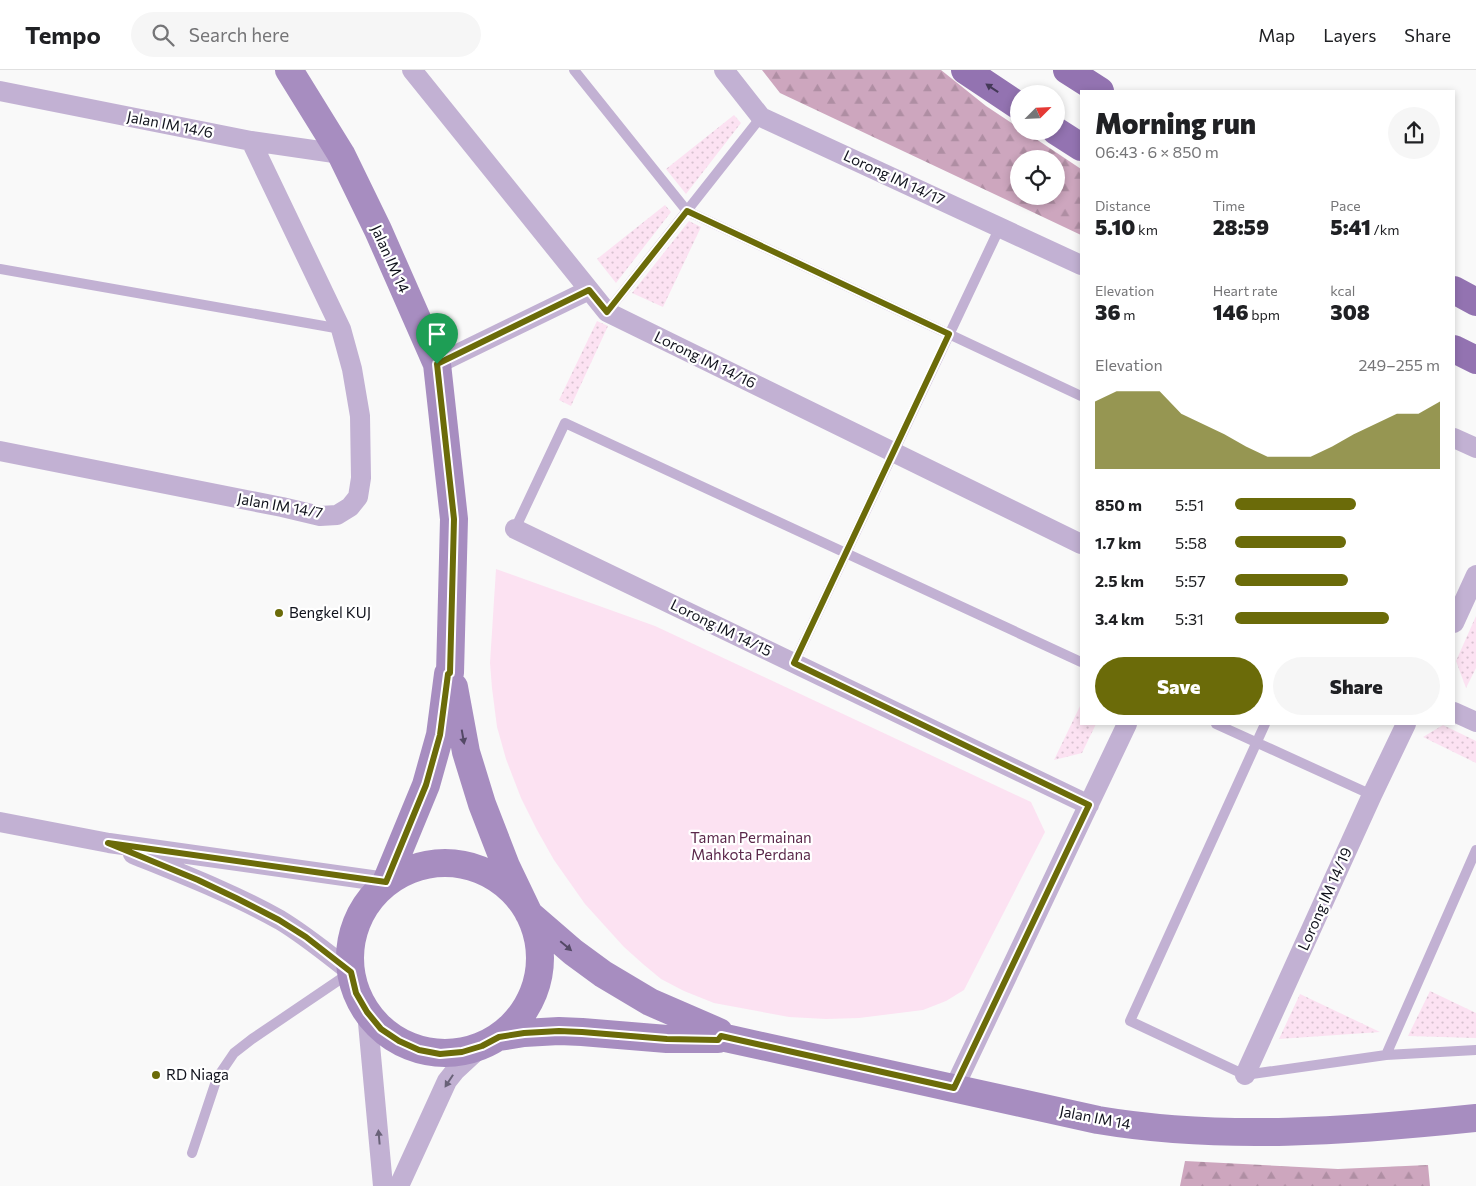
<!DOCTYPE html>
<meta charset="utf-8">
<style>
body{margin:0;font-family:Commissioner,sans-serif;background:#f6f6f6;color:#202124;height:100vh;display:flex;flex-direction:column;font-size:19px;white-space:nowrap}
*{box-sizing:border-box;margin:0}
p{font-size:16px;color:#757577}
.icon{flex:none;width:28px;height:28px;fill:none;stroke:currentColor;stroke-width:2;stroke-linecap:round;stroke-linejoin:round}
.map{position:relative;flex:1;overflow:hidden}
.drawer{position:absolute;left:1080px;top:20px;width:375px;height:635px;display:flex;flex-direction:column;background:#fff;border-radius:0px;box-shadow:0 2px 8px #0003}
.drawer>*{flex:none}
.needle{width:32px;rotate:66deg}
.controls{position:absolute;left:1010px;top:15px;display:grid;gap:10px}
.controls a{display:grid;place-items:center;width:55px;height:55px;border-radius:50%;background:#fff;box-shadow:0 2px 8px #0003;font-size:25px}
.pin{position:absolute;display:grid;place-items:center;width:42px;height:42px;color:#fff;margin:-51px -21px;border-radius:50% 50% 50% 0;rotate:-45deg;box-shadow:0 0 5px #0007}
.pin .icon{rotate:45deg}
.round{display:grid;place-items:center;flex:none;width:52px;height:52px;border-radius:26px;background:#f6f6f6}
.head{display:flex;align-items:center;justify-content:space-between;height:85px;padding:0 15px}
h1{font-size:28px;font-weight:800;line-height:38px}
.stats{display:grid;grid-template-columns:repeat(3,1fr);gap:8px;height:85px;padding:5px 15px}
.stats div{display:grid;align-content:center}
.stats b{font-size:21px;font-weight:800}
.stats small{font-size:14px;font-weight:400}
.stats p{font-size:14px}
.chart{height:140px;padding:10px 15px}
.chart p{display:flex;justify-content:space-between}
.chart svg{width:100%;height:90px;margin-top:5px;fill:#6b6b09;opacity:.7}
.action{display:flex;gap:10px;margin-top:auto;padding:10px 15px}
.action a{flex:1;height:58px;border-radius:30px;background:#6b6b09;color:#fff;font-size:20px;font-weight:800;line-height:58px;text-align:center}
.action a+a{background:#f6f6f6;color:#202124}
ul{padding:0 15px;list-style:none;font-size:16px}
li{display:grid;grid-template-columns:80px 60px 1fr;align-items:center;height:38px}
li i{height:12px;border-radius:6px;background:#6b6b09}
header{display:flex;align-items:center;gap:30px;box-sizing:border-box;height:70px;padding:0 25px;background:#fff;border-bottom:1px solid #e0e0e0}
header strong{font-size:24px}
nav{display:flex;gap:28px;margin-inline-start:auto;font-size:18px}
.search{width:350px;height:45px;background:#f6f6f6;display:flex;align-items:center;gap:12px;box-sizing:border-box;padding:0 18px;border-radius:28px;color:#757577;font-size:19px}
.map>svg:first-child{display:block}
</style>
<header>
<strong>Tempo</strong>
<div class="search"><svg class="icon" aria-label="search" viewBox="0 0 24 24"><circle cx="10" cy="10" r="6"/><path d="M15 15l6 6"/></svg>Search here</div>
<nav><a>Map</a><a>Layers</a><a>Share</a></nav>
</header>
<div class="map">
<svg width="1476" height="1116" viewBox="0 0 1476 1116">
<defs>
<pattern id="forest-firs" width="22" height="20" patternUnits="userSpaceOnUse" patternTransform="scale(1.25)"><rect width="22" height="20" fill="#cda6be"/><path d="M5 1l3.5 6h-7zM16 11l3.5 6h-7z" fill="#af8ea3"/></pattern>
<pattern id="garden-dots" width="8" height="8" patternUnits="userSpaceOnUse" patternTransform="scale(1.25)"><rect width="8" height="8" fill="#fce2f2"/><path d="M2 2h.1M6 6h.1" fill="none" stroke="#d7c1cf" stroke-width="1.8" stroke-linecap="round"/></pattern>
</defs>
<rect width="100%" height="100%" fill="#f9f9f9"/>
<path fill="url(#forest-firs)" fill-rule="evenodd" d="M762,0H941L986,36L1019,58V61H1024L1081,99V165L780,23ZM1019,89H1056V126H1019Z
M1185,1091L1338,1099L1428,1095L1430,1116H1180Z"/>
<path fill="#fce2f2" d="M496,499L655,556L1031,732L1045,762L964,920L946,931L923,940L859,948L826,949L789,947L714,933L684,921L661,909L643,894L624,877L585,834L554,790L537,760L521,728L506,689L497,657L492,618L490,593Z"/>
<path fill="url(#garden-dots)" d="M734,45L741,53L686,124L666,99Z
M665,135L671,142L616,213L597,189Z
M689,151L701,157L663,237L632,223Z
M597,251L608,256L571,336L559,330Z
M1476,546V598L1466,618L1456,591Z
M1081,634V654H1096L1082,683L1054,690Z
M1443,655L1476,671V693L1423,667Z
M1430,921L1476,943V968L1408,966Z
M1300,924L1380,962L1279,969Z"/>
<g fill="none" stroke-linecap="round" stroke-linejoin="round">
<path stroke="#c2b1d3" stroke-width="10" d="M574,0L687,141L1081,326
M0,199L341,259
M607,242L761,47
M515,459L565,353L1081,592
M794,593L1000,157
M1216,654L1372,725
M1265,654L1130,951L1245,1005L1386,985L1476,980
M1386,985L1476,780
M192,1083L217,1008L234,983L252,969L351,902"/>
<path stroke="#c2b1d3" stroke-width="20" d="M412,0L607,242L1081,474
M724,0L761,47L1081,195
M0,21L251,71L341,84
M437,294L589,220
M1454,368L1476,378
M0,381L282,437L320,446L337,445L350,437L358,427L361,408L360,346L352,299L341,259L251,71
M515,459L1089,735
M1454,553L1476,505
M1454,642L1476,652
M0,752L109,773L386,812
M133,784C182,804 234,824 280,850C305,865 328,884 351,902
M367,942L383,1116
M1245,1005L1372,725L1406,654
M954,1018L1127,654
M399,1116L447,1011L455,1001L482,976"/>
<path stroke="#a78dc0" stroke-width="28" d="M289,0L341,84L378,160L437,294L454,449L450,603L448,604L440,665L426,715L386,812
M454,617L466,682L482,734L506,796L529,844L573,882L603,904L650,932L719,962L721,967
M350 888a95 95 0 1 1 190 0a95 95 0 1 1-190 0Z
M499,967L524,963L559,961L582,962L667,969H718L721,967
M721,967L1098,1050C1223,1071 1351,1061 1476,1048"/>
<path stroke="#9373b1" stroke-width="28" d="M965,0L1019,36
M1067,0L1100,21
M1056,61L1081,77
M1454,220L1476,232
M1454,279L1476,290"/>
</g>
<defs><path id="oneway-solid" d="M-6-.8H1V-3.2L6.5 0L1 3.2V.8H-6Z" transform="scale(1.25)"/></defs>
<use fill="#443958" href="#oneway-solid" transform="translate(992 18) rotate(-146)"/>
<g fill="#544966">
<use href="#oneway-solid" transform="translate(463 667) rotate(80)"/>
<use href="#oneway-solid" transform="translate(566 876) rotate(40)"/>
</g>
<g fill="#696278">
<use href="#oneway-solid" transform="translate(449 1011) rotate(123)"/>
<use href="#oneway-solid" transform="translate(379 1067) rotate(-95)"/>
</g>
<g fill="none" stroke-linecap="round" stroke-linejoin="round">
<defs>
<path id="route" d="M687,141L949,264L794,593L1089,735L954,1018L721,966L718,970L667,969L582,962L559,961L524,963L499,967L482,976L462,982L440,984L419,980L399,971L381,959L367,942L356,923L351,902L306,867L279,850L236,828L198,810L108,773L386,812L426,715L440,665L448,604L450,603L454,449L437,294L589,220L607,242Z"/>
</defs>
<use href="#route" stroke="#fff" stroke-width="10"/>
<use href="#route" stroke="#6b6b09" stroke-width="6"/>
</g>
<g fill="#6b6b09" stroke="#fff" stroke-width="2">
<circle cx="279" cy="543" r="5"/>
<circle cx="156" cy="1005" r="5"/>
</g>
<g text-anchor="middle" stroke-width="4.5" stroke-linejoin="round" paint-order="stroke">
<g font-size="15" fill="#10121c" stroke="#fff">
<text transform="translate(170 55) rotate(11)" y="5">Jalan IM 14/6</text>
<text transform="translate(894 108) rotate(25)" y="5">Lorong IM 14/17</text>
<text transform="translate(390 189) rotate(66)" y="5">Jalan IM 14</text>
<text transform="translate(705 290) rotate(26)" y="5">Lorong IM 14/16</text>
<text transform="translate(280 436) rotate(10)" y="5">Jalan IM 14/7</text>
<text transform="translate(721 558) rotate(26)" y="5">Lorong IM 14/15</text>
<text transform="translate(1325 829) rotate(-66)" y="5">Lorong IM 14/19</text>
<text transform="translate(1095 1048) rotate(11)" y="5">Jalan IM 14</text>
</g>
<g font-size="15" fill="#10121c" stroke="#fff" text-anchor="start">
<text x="289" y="548">Bengkel KUJ</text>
<text x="166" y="1010">RD Niaga</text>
</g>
<g font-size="15" fill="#5a284a" stroke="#fff">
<text x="751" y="773">Taman Permainan<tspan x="751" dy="17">Mahkota Perdana</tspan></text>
</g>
</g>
</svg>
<div class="controls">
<a><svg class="needle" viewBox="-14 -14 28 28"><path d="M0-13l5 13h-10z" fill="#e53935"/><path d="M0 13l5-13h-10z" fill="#757577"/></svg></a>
<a><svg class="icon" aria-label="locate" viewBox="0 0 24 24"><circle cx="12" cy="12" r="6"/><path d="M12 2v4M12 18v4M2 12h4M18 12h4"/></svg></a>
</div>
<div class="pin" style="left:437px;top:294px;background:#1e9e55"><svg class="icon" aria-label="arrive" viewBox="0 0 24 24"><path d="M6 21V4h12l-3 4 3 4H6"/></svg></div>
<section class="drawer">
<div class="head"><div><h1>Morning run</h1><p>06:43 · 6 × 850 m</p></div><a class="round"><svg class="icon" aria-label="share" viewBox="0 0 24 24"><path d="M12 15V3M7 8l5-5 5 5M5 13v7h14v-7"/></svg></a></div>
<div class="stats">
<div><p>Distance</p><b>5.10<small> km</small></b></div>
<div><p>Time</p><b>28:59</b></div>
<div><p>Pace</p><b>5:41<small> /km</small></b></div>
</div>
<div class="stats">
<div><p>Elevation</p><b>36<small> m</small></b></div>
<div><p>Heart rate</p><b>146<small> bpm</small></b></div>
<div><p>kcal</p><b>308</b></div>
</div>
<div class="chart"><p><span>Elevation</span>249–255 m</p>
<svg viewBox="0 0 160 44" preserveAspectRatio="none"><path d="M0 44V11L10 6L20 6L30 6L40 17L50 22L60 27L70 33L80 38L90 38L100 38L110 33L120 27L130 22L140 17L150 17L160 11V44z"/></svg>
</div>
<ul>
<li><b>850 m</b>5:51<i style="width:59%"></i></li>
<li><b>1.7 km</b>5:58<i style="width:54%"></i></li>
<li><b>2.5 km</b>5:57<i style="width:55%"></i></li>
<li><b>3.4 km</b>5:31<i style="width:75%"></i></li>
</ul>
<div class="action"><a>Save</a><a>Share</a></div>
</section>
</div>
